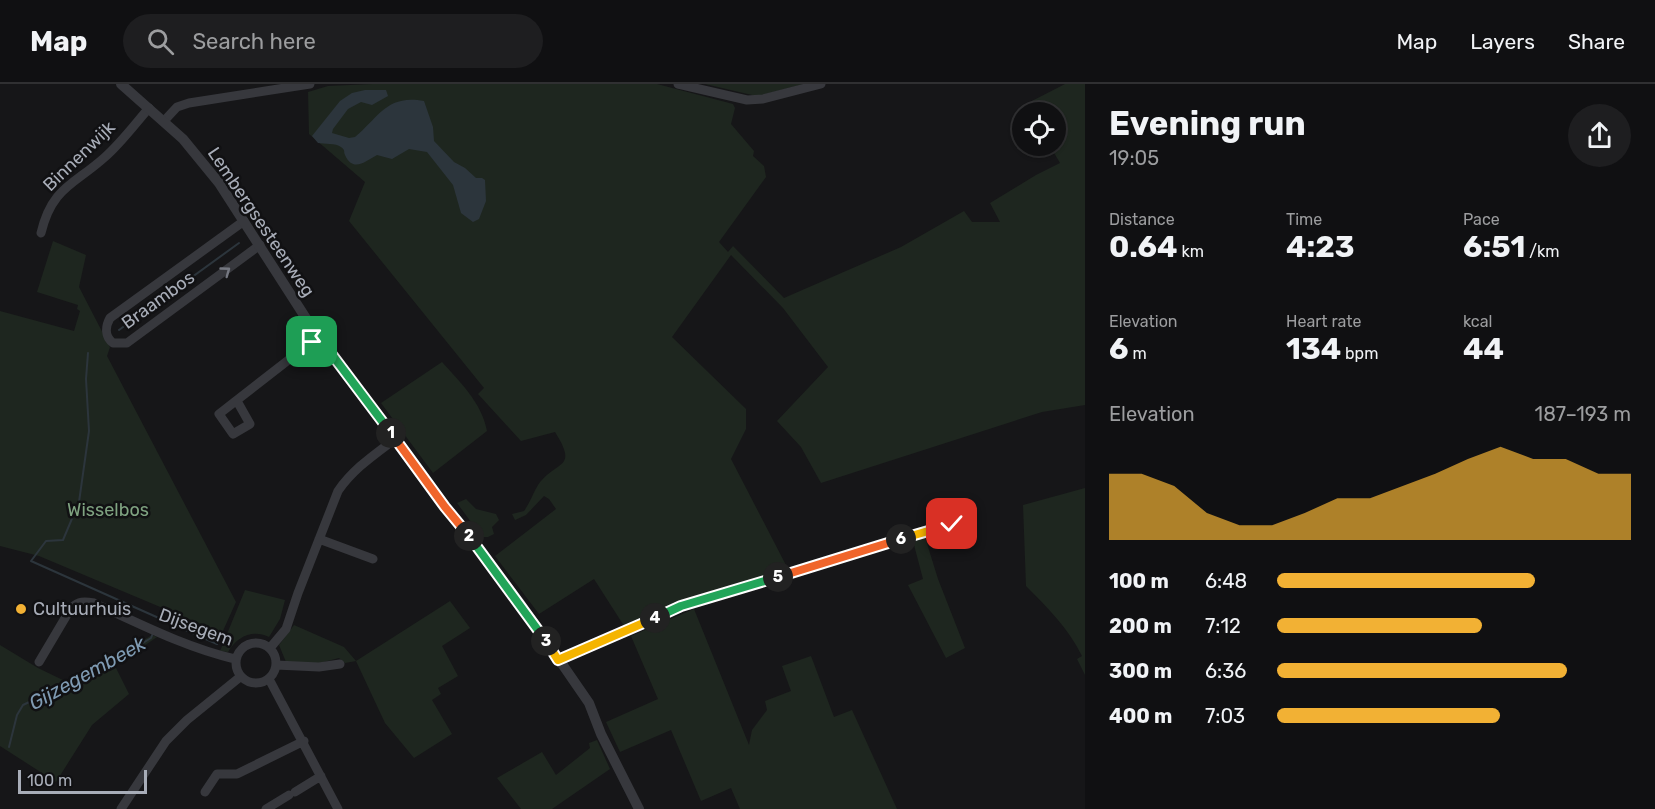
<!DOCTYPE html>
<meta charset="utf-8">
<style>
body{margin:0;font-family:Rubik,sans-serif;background:#1e1e20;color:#f1f3f6;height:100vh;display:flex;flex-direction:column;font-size:22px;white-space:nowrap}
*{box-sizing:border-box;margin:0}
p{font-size:20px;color:#9c9d9f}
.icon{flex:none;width:33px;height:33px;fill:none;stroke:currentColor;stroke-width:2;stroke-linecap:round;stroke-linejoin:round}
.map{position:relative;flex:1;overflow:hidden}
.drawer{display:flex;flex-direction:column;background:#101012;width:570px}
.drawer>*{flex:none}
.buttons{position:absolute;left:1012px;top:18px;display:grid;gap:12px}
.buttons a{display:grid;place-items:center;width:54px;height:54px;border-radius:50%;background:#101012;box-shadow:0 2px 4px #0004,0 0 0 2px #303032;font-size:30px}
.scale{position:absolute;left:18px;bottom:15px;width:129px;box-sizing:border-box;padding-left:6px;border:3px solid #a8adb8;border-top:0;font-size:16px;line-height:21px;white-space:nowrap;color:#a8adb8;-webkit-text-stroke:4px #111113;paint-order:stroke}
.pin{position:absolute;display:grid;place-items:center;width:51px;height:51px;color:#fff;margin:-26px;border-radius:12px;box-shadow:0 3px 9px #0006}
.km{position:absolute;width:30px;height:30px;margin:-15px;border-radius:50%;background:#222;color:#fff;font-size:16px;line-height:30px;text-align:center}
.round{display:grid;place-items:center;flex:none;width:63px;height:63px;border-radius:32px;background:#1e1e20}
.summary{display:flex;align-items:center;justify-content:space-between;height:102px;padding:0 24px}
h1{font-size:33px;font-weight:700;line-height:45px}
.stats{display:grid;grid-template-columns:repeat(3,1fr);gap:9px;height:102px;padding:6px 24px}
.stats div{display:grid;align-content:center}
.stats b{font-size:30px;font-weight:700}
.stats small{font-size:16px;font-weight:400}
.stats p{font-size:16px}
.chart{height:168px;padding:12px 24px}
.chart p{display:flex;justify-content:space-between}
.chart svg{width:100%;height:108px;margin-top:6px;fill:#f2b134;opacity:.7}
ul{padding:0 24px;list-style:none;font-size:20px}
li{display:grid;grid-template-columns:96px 72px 1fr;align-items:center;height:45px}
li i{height:15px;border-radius:8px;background:#f2b134}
header{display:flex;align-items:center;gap:36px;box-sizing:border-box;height:84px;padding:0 30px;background:#101012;border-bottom:2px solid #303032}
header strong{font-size:28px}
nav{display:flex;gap:33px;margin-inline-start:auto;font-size:21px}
.search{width:420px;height:54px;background:#1e1e20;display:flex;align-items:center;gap:15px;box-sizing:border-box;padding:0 21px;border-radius:33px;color:#9c9d9f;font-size:22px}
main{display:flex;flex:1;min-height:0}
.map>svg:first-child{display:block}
</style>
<header>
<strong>Map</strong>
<div class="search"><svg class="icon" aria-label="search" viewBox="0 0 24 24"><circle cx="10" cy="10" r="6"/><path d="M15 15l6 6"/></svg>Search here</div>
<nav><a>Map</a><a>Layers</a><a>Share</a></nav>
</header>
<main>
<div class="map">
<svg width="1085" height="725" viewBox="0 0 1085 725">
<rect width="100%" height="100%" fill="#161618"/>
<path fill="#1e261f" d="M372,0H657L733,20L735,24L731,40L754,67L753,72L764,82L766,93L719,158L728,168L733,162L784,214L901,163L964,127L972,138H1000L990,119L1036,91L1060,79L1050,62H1056V28H1031L1026,20L1065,0H1085V321L1042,328L821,399L801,363L777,337L828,283L783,224L731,171L672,253L746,325V345L731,375L789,487L626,545L594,495L539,530L495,472L556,425L549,415L544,412L526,431L515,436L512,430L524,427C530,419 533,409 538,401C556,376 579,386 555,348L521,357L478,310L484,304L349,137L365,98L309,50L308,8L328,2Z
M705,0H804L762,11H752Z
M53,157L86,171L79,203L110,263L107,272L236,518L222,549L39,472L0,462V227L74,247L80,227L77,225L78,221L37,208Z
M442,278C460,298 482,319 487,347L433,389L381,319Z
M1085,404V591L1077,575L1082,572C1068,544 1048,524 1026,502L1023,421Z
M466,415L476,425L496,430L499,436L492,443L494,450L488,453H482L457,419Z
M925,453L938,495L965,564L946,574L908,501L923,495L913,457Z
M245,506L285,516L280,535L269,553C252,545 237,553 228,568L220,567Z
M450,517L470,544L442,562L458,592L438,604L441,610L432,616L452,650L414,674L385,639L356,577L345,579L339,574L316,580L286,578L279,561L294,541L344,563L356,577Z
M694,525L749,661L752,646L767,626L765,617L791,607L782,582L811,572L834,633L852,626L897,725H740L731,704L701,717L671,646L620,668L606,638L658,615L631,552Z
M152,551L157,553L115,582L129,610L92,641L56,698L0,662V561L38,584L67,598L99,583Z
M597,656L610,685L552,725H521L497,694L542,668L556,691L590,664L589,659Z"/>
<path fill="#2c353c" d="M365,6H386L388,12L372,21L361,18L348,25L333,45L332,49L349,54L355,53C379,33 387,10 424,17L433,43L434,57L454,78L465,84L476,94H482L485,96L486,117L479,135L473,138L461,129L453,101L427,68L409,65L392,75L377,71C366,77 353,89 345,71C343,66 346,67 341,63C336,59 324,60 318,59L312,52L340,17L352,9Z"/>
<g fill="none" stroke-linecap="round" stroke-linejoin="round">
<path stroke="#2c353c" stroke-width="2" d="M119,246L239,159
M88,269L86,295L89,347L79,418L63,456L46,457L31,477L217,560
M9,663L17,631L23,621L110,579L151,554L153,549"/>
<path stroke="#37383d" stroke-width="9" d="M678,0L747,16L763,15L821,0
M164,37L177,23L189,19L310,0
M244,137L110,234C105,243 105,253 113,259H127L260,161
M41,149C52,103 74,101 105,73C121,59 135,40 149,24
M237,317L250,340L233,350L219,330L318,253
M319,455L373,475
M236 579a20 20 0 1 1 40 0a20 20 0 1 1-40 0Z
M270,564L286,545L298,509L338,407C353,385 374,371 395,355
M558,577L681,522L952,440
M39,578L71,524C79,517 84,517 94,519C140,540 187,564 235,575
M276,581L319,583L340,580
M269,595L338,725
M205,708L217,690H237L304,657
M295,708L321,692
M121,725L166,657L187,636L240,593
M266,725L289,711"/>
<path stroke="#37383d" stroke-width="10" d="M121,0L183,55L219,99L318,253L445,423L520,519L589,619L601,650L639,725"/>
</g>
<defs><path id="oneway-chevron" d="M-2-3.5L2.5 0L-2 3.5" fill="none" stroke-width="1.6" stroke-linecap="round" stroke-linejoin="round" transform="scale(1.5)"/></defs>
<use stroke="#757881" href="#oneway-chevron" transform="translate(226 187) rotate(-36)"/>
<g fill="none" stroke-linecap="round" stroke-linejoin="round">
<defs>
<path id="split-1" d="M312,258L318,252L391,349"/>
<path id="split-2" d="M391,349L445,423L469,452"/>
<path id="split-3" d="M469,452L546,557"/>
<path id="split-4" d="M546,557L558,576L655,534"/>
<path id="split-5" d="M655,534L681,522L778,493"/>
<path id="split-6" d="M778,493L901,455"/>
<path id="split-7" d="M901,455L952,440"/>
</defs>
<use href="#split-1" stroke="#fff" stroke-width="12"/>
<use href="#split-2" stroke="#fff" stroke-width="12"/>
<use href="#split-3" stroke="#fff" stroke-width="12"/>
<use href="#split-4" stroke="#fff" stroke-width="12"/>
<use href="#split-5" stroke="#fff" stroke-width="12"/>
<use href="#split-6" stroke="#fff" stroke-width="12"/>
<use href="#split-7" stroke="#fff" stroke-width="12"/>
<use href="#split-1" stroke="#22a559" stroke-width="8"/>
<use href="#split-2" stroke="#f0652b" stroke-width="8"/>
<use href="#split-3" stroke="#22a559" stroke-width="8"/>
<use href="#split-4" stroke="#f5b400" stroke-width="8"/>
<use href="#split-5" stroke="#22a559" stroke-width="8"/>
<use href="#split-6" stroke="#f0652b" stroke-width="8"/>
<use href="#split-7" stroke="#f5b400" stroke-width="8"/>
</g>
<circle fill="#f2b134" stroke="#111113" stroke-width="2" cx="21" cy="525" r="6"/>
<g text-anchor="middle" stroke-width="5" stroke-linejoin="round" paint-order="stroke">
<g font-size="18" fill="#a8adb8" stroke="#111113">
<text transform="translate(79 72) rotate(-44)" y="6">Binnenwijk</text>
<text transform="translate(261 138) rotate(56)" y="6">Lembergsesteenweg</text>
<text transform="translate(158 216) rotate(-36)" y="6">Braambos</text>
<text transform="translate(196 543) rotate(20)" y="6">Dijsegem</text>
</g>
<g font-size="18" fill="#7fa381" stroke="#111113">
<text x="108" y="432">Wisselbos</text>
</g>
<g font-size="18" fill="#a8adb8" stroke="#111113" text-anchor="start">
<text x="33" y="531">Cultuurhuis</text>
</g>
<g font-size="20" font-style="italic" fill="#7f9bb3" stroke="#111113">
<text transform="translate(87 589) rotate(-29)" y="7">Gijzegembeek</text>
</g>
</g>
</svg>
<div class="buttons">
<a><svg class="icon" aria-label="locate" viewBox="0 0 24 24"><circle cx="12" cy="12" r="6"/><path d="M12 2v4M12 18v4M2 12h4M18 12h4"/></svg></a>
</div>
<div class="scale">100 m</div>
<div class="pin" style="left:312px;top:258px;background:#1e9e55"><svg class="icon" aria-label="arrive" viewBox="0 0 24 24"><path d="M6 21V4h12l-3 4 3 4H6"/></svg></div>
<div class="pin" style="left:952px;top:440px;background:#d93025"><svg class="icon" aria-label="check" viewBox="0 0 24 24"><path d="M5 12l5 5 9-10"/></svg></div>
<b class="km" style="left:391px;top:349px">1</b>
<b class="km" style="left:469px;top:452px">2</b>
<b class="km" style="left:546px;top:557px">3</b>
<b class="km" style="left:655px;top:534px">4</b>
<b class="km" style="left:778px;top:493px">5</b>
<b class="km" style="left:901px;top:455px">6</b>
</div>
<section class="drawer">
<div class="summary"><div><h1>Evening run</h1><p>19:05</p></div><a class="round"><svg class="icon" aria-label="share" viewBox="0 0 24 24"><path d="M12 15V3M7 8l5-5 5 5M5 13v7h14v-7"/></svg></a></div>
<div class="stats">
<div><p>Distance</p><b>0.64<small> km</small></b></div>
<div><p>Time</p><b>4:23</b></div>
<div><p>Pace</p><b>6:51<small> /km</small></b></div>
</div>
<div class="stats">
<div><p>Elevation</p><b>6<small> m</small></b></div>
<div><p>Heart rate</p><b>134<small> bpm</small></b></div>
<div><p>kcal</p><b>44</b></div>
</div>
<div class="chart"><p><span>Elevation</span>187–193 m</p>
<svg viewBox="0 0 160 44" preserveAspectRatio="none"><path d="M0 44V17L10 17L20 22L30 33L40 38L50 38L60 33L70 27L80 27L90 22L100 17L110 11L120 6L130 11L140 11L150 17L160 17V44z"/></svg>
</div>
<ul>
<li><b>100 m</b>6:48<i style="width:73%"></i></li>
<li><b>200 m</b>7:12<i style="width:58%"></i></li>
<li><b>300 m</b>6:36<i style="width:82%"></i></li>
<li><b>400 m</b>7:03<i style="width:63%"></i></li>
</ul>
</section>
</main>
